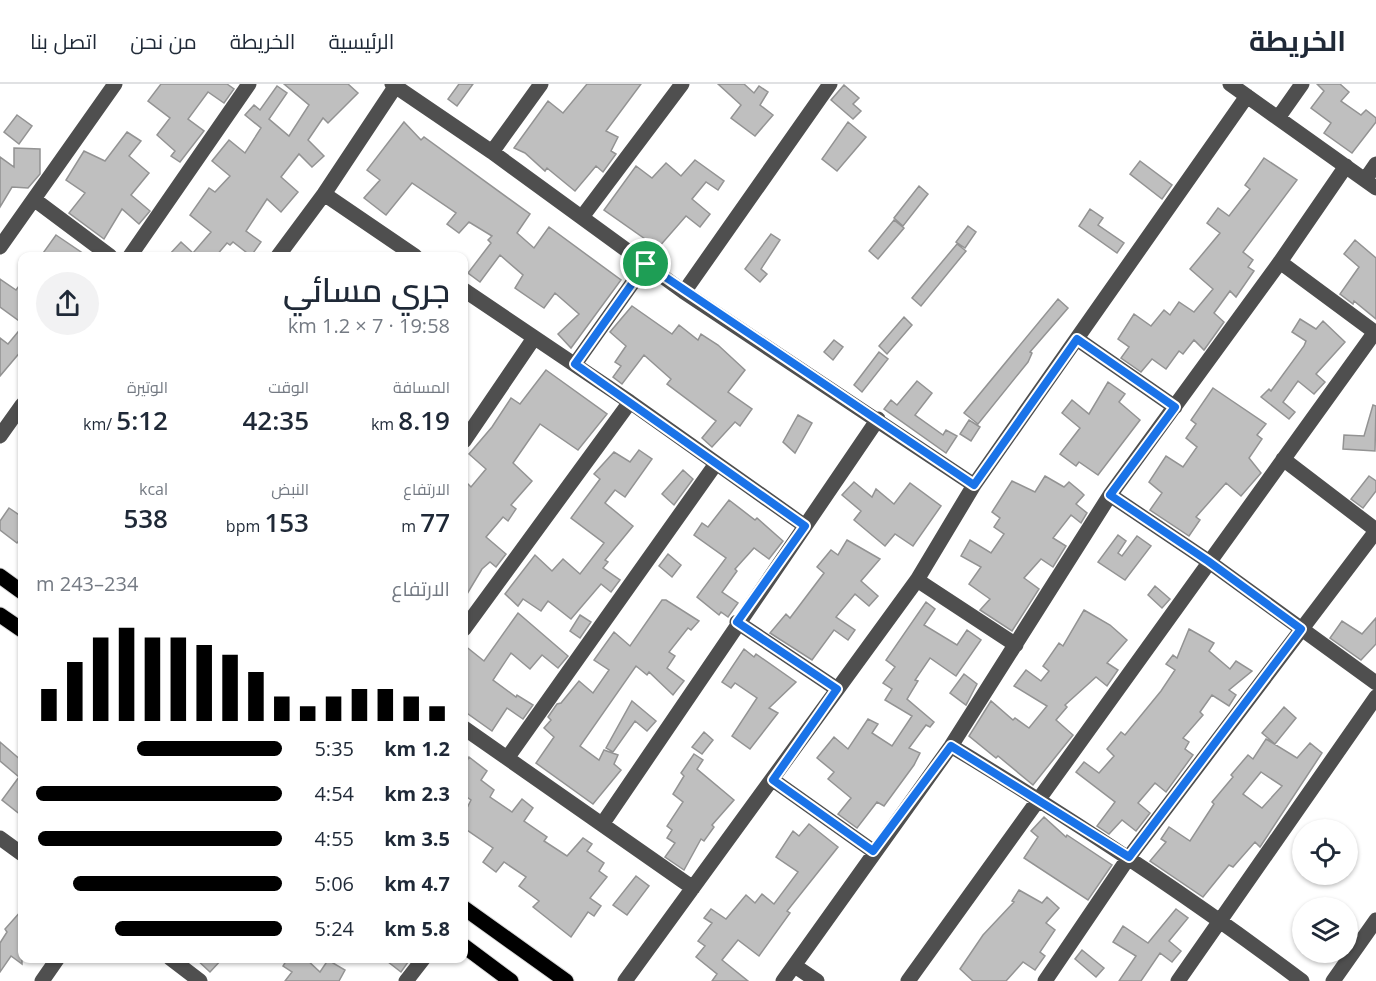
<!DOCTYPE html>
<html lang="ar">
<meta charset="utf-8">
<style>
body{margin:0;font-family:"Open Sans",Cairo,sans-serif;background:#f2f2f3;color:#1f2937;direction:rtl;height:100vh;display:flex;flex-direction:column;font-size:22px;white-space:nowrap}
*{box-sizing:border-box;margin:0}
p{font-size:20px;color:#747a83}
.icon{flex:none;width:33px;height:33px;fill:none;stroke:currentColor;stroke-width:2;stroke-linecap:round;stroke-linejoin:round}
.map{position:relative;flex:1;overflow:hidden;direction:ltr}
.side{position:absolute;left:18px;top:168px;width:450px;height:711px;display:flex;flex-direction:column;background:#fff;border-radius:12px;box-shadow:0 2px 4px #0004;direction:rtl}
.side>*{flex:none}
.buttons{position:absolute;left:1292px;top:735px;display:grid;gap:12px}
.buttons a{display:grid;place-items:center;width:66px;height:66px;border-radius:50%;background:#fff;box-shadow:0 2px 4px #0004;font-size:30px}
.pin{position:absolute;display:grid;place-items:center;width:51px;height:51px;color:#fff;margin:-26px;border:3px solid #fff;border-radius:50%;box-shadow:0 2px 6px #0007}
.round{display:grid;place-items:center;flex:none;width:63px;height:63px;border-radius:32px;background:#f2f2f3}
.summary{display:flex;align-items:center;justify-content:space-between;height:102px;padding:0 18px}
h1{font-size:33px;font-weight:600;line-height:45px}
.figures{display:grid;grid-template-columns:repeat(3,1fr);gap:9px;height:102px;padding:6px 18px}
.figures div{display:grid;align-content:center}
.figures b{font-size:26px;font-weight:600}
.figures small{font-size:16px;font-weight:400}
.figures p{font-size:16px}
.chart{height:168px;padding:12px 18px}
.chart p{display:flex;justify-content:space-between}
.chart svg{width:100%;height:108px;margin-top:6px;stroke:#000;stroke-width:6}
ul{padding:0 18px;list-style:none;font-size:20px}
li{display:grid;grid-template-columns:96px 72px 1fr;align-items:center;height:45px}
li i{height:15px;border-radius:8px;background:#000}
header{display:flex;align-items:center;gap:36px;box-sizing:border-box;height:84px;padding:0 30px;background:#fff;border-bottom:2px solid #e0e1e3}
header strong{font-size:28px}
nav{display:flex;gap:33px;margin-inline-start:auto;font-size:21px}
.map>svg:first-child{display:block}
</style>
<header>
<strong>الخريطة</strong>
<nav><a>الرئيسية</a><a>الخريطة</a><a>من نحن</a><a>اتصل بنا</a></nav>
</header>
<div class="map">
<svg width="1376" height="897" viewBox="0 0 1376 897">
<rect width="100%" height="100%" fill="#fff"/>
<path fill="#bfbfbf" stroke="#939393" stroke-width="1.5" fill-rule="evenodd" d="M161,0H227L234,5L224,19L208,8L188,35L204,47L180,78L171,72L175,67L157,51L170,34L148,17Z
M284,0H348L358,9L328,39L323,34L308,56L324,72L312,83L299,70L281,93L298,108L281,128L267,115L246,147L261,158L251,172L233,158L230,161L227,159L216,172H168L181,158L193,169L211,148L190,131L209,104L215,108L230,92L212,77L229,56L245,69L261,44L245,31L254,21L260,26L277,2L287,9L269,35L289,52L309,21Z
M459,0H473L457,22L448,15Z
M587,0H641L606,47L618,53L611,67L616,70L603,88L596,82L575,107L547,84L545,87L525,69L514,64L548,17L563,29Z
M718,0H744L754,9L759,2L768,8L760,21L773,31L755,52L731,34L741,21Z
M1317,0H1340L1349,8L1341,17L1361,31L1366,26L1376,34V38L1352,69L1324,49L1331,39L1311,24L1324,7Z
M844,1L859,14L853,20L861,27L853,35L831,16Z
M17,31L32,42L19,60L4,48Z
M404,38L421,56L424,53L530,130L517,149L534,164L549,143L621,196L571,264L558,250L579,230L555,209L544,224L515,204L523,191L500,171L480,198L468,189L491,159L488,156L492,152L469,138L459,149L447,140L456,129L412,99L386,131L364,114L380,96L367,86Z
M848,38L866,53L837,87L822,75Z
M127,48L141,57L129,72L149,89L131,111L150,127L139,140L122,125L104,155L69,129L85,109L66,96L84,67L105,77Z
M14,64L40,65V90L28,104L12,103L0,123V73L14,83Z
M1264,74L1297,96L1243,168L1253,176L1248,183L1254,187L1236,213L1230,207L1214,229L1224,238L1204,266L1194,256L1183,270L1179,267L1166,285L1152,275L1141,288L1121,274L1129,263L1118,255L1134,230L1151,242L1164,226L1170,231L1179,218L1194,228L1213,205L1190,185L1220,149L1207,139L1218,124L1229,132L1250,105L1245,101Z
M695,76L724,97L718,106L706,98L692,115L710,130L700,143L686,132L658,164L604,126L636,82L652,94L666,79L681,92Z
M1140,77L1172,101L1162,115L1130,90Z
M919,102L928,110L903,142L894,134Z
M1090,125L1103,134L1098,141L1124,159L1117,169L1079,142Z
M894,136L904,144L878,175L869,167Z
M968,142L976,148L965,164L956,158Z
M771,150L780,156L761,185L767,190L760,198L745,185Z
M56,151L87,172H41Z
M1355,156L1376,174V235L1354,217L1353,220L1340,210L1359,183L1344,170Z
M957,160L966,167L921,222L912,214Z
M0,195L16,206L22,198V239L0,223Z
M1058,215L1068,224L1030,268L1032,269L1028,278L978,340L964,329Z
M632,222L672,250L679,241L698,256L701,250L718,261L745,286L728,308L752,325L740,342L735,338L712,363L702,354L716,337L667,300L671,295L644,271L622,300L613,293L621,282L615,278L626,262L610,248Z
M904,233L912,241L887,270L879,262Z
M1300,235L1316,245L1323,237L1345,258L1316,290L1325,298L1314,310L1298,297L1283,318L1295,328L1289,335L1261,313L1269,305L1271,307L1304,262L1306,257L1292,248Z
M22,243V266L0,292V254L8,260Z
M834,256L843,263L833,276L824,268Z
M879,268L888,275L862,308L854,301Z
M546,286L607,330L578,366L540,340L513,379L532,397L511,421L516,425L508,437L503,433L486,453L506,470L496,483L490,478L482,485L464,515V396L471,403L486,385L469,370L492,343L511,314L520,320Z
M917,297L932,309L915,331L943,351L946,346L957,352L946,369L884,325L891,316L897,321Z
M1108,298L1125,310L1119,318L1140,336L1098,391L1079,378L1076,382L1060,370L1080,344L1062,329L1072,316L1089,330Z
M1213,304L1266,340L1257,351L1262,355L1249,374L1261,389L1241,412L1226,399L1196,433L1200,436L1189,452L1150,426L1162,409L1149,398L1166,372L1183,383L1197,363L1186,354L1196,340L1191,336Z
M1373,321L1376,322L1375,367L1343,365L1344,351L1364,352Z
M798,331L812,339L795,369L783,358Z
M969,336L980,343L971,357L960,350Z
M639,366L652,375L625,413L615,406L605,419L633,442L605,476L608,478L603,484L620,496L611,508L601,500L571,535L548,517L541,527L523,515L518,522L505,510L535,471L552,487L563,475L580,490L604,459L571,434L600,395L594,390L614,368L630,378Z
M683,386L693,395L674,421L662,410Z
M1045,392L1064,403L1069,398L1081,408L1084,411L1076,420L1087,429L1081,439L1071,431L1053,454L1066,462L1053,483L1041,475L1024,494L1039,505L1012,547L980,526L990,515L969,500L981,483L961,472L970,456L991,469L1004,450L994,443L1000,434L992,428L1012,397L1035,408Z
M1369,392L1376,397V407L1363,424L1351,415Z
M854,398L872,413L876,405L894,420L910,399L941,422L913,462L895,450L885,462L854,436L861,427L842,411Z
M729,416L755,436L757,434L783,457L769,475L754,464L735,485L737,487L722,508L738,519L728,533L721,528L719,531L697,513L726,474L694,451L702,439L708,443Z
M9,424L22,433V453L17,459L0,446V437Z
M1118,451L1126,457L1118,469L1122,472L1137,452L1151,462L1125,496L1098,478Z
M847,456L880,475L861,497L878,512L869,522L855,510L836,533L855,546L848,556L834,546L812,576L770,549L786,530L790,534L824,489L817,483L831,466L838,471Z
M668,470L681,481L672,493L659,482Z
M1155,502L1170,515L1162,524L1148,511Z
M662,516H666L699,537L691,546L688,544L669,568L675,572L667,584L684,597L673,611L649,588L647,591L636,582L580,662L599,676L604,666L618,671L614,680L621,686L593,720L536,679L554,653L544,644L551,636L548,633L557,620L561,619L579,597L593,609L609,586L594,576L614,548L630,562Z
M926,518L935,525L924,541L957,561L967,546L981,556L956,592L930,574L915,596L918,597L907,615L934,638L930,643L926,641L909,664L920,669L914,681L884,722L877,718L857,744L838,730L851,714L828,695L834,688L817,674L834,653L848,665L868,635L878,640L872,649L892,662L912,632L885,616L892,605L883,599L895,583L886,576Z
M1084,526L1110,541L1127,556L1107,579L1118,586L1107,602L1096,593L1065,621L1067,623L1056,636L1073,651L1033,701L998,672L996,674L969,652L991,617L1013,636L1015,634L1029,644L1047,622L1014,602L1026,586L1041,597L1049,587L1043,582L1059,559L1063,562Z
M518,529L568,572L558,584L542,571L530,585L511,569L493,596L516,613L517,611L533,621L523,635L507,624L492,647L464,627V561L484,577Z
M580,531L591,538L580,554L570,547Z
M1376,534V560L1361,576L1330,554L1342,537L1362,550Z
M1189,545L1214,559L1209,567L1230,585L1236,577L1252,587L1229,606L1236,611L1229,622L1212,611L1200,628L1203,631L1183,654L1189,658L1185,665L1193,671L1166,708L1155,699L1138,719L1150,729L1136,747L1122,736L1109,750L1097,742L1115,718L1076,688L1084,678L1099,689L1114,672L1107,665L1121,648L1125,651L1161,607L1175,586L1166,580L1173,571L1177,574Z
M744,565L754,573L756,570L796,598L769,624L778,629L750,665L732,652L757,614L735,599L731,604L722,598Z
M964,590L977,600L966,621L950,609Z
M632,617L656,637L647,647L635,637L613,668L606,664Z
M1284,623L1296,634L1275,660L1262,649Z
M704,648L713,656L702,670L692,663Z
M1266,655L1297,674L1310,659L1322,669L1260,763L1255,758L1233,783L1229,781L1203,813L1150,777L1166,758L1161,755L1169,743L1190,757L1214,720L1212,718L1233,693L1231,691L1248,671L1253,675ZM1261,688L1282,702L1262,724L1243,710Z
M0,658L22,677V732L2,716L19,693L0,677Z
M694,670L703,676L697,685L734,716L712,741L714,743L704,757L701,755L684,786L665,773L675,759L667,754L672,746L667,742L683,718L673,710L684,692L681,689Z
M469,673L487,687L481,696L494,706L490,713L512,728L522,715L533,724L524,737L547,753L544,757L567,772L583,754L592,760L587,767L604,779L599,787L607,793L590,814L601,822L594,832L588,828L571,853L533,823L539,817L519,802L526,793L504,778L496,788L483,778L493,764L464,744V730L471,716L464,711V683Z
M1044,733L1066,753L1067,751L1112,781L1088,816L1024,774L1038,753L1031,747Z
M809,740L838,763L787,827L790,829L759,872L738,856L722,876L748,897H712L717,890L696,873L705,862L698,857L712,839L704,834L711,825L726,835L746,811L755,819L762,810L774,820L798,788L776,773L793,747L799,752Z
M636,792L649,802L627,831L613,821Z
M1019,806L1042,819L1047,813L1059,824L1046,839L1055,846L1040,868L1045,872L1035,886L1023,878L1006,897H973L960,885L983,851L1014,818L1012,817Z
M1176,825L1188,834L1169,857L1181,867L1172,878L1160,869L1141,897H1119L1136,872L1113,858L1123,842L1148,859Z
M22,826V880L11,872L0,888V859L7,848L5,845Z
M1082,866L1104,884L1096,893L1075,875Z
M195,874H223L210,888Z
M288,874H305L320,888L328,876L345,886L339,897H285L292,888L283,882Z
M383,874H411L401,888Z"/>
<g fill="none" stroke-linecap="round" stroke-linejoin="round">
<defs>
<path id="major" d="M0,492L22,508
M0,531L22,546
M464,824L566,897
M464,862L511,897"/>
</defs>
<use href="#major" stroke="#dbdbdb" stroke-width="17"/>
<path stroke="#4f4f4f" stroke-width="15" d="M392,0L492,68L684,208L974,401
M1230,0L1376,104
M1278,34L1302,0
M492,68L541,0
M1365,96L1376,80
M324,110L415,172
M35,116L110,172
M582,133L682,0
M0,163L115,0
M130,172L249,0
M278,172L324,110L397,0
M1280,178L1376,249
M464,206L630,318L805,442
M684,208L830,0
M1077,255L1175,323
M575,280L646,180
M0,352L22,321
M464,357L534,254
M1283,375L1376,446
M1110,411L1208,477L1376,599
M917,496L1016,561
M737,538L837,605
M464,545L630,318
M464,644L693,804
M951,662C1072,735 1189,812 1302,897
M508,673L715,381
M773,696L873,767
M603,739L878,335
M0,754L22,770
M170,874L200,897
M795,882L817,897
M42,897L58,874
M406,897L424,874
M625,897L917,496L974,401L1247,12
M783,897L951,662L1110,411L1280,178L1346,82
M908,897L1375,248
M1045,897L1129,773L1376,447
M1178,897L1376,613
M1333,897L1376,836"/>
<use href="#major" stroke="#000" stroke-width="15"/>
</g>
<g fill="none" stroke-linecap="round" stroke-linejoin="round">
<defs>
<path id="route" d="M646,180L974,401L1077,255L1175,323L1110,411L1208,477L1301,545L1129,773L951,662L873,767L773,696L837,605L737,538L805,442L575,280Z"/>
</defs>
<use href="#route" stroke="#fff" stroke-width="12"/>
<use href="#route" stroke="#1a73e8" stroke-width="8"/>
</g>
</svg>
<div class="buttons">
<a><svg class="icon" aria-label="locate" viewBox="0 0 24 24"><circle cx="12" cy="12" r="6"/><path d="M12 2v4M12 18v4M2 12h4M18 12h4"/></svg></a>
<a><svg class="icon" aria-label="layers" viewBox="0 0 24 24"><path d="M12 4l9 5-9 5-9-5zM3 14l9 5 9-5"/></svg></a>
</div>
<div class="pin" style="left:646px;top:180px;background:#1e9e55"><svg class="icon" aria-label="arrive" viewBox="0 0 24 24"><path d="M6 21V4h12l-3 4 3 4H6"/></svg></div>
<section class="side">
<div class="summary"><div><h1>جري مسائي</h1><p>19:58 · 7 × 1.2 km</p></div><a class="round"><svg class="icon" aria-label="share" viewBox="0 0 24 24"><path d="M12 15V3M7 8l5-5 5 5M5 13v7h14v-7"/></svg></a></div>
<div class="figures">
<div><p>المسافة</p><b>8.19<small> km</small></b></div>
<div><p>الوقت</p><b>42:35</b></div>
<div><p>الوتيرة</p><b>5:12<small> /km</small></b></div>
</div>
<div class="figures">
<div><p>الارتفاع</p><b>77<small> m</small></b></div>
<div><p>النبض</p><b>153<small> bpm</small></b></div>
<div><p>kcal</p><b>538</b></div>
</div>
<div class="chart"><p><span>الارتفاع</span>234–243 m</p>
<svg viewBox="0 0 160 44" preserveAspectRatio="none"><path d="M5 44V31M15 44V20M25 44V10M35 44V6M45 44V10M55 44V10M65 44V13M75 44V17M85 44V24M95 44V34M105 44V38M115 44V34M125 44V31M135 44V31M145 44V34M155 44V38"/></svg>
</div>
<ul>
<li><b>1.2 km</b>5:35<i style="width:59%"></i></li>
<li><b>2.3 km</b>4:54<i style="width:100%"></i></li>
<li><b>3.5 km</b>4:55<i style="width:99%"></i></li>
<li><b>4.7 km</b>5:06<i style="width:85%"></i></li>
<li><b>5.8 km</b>5:24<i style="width:68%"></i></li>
</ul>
</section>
</div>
